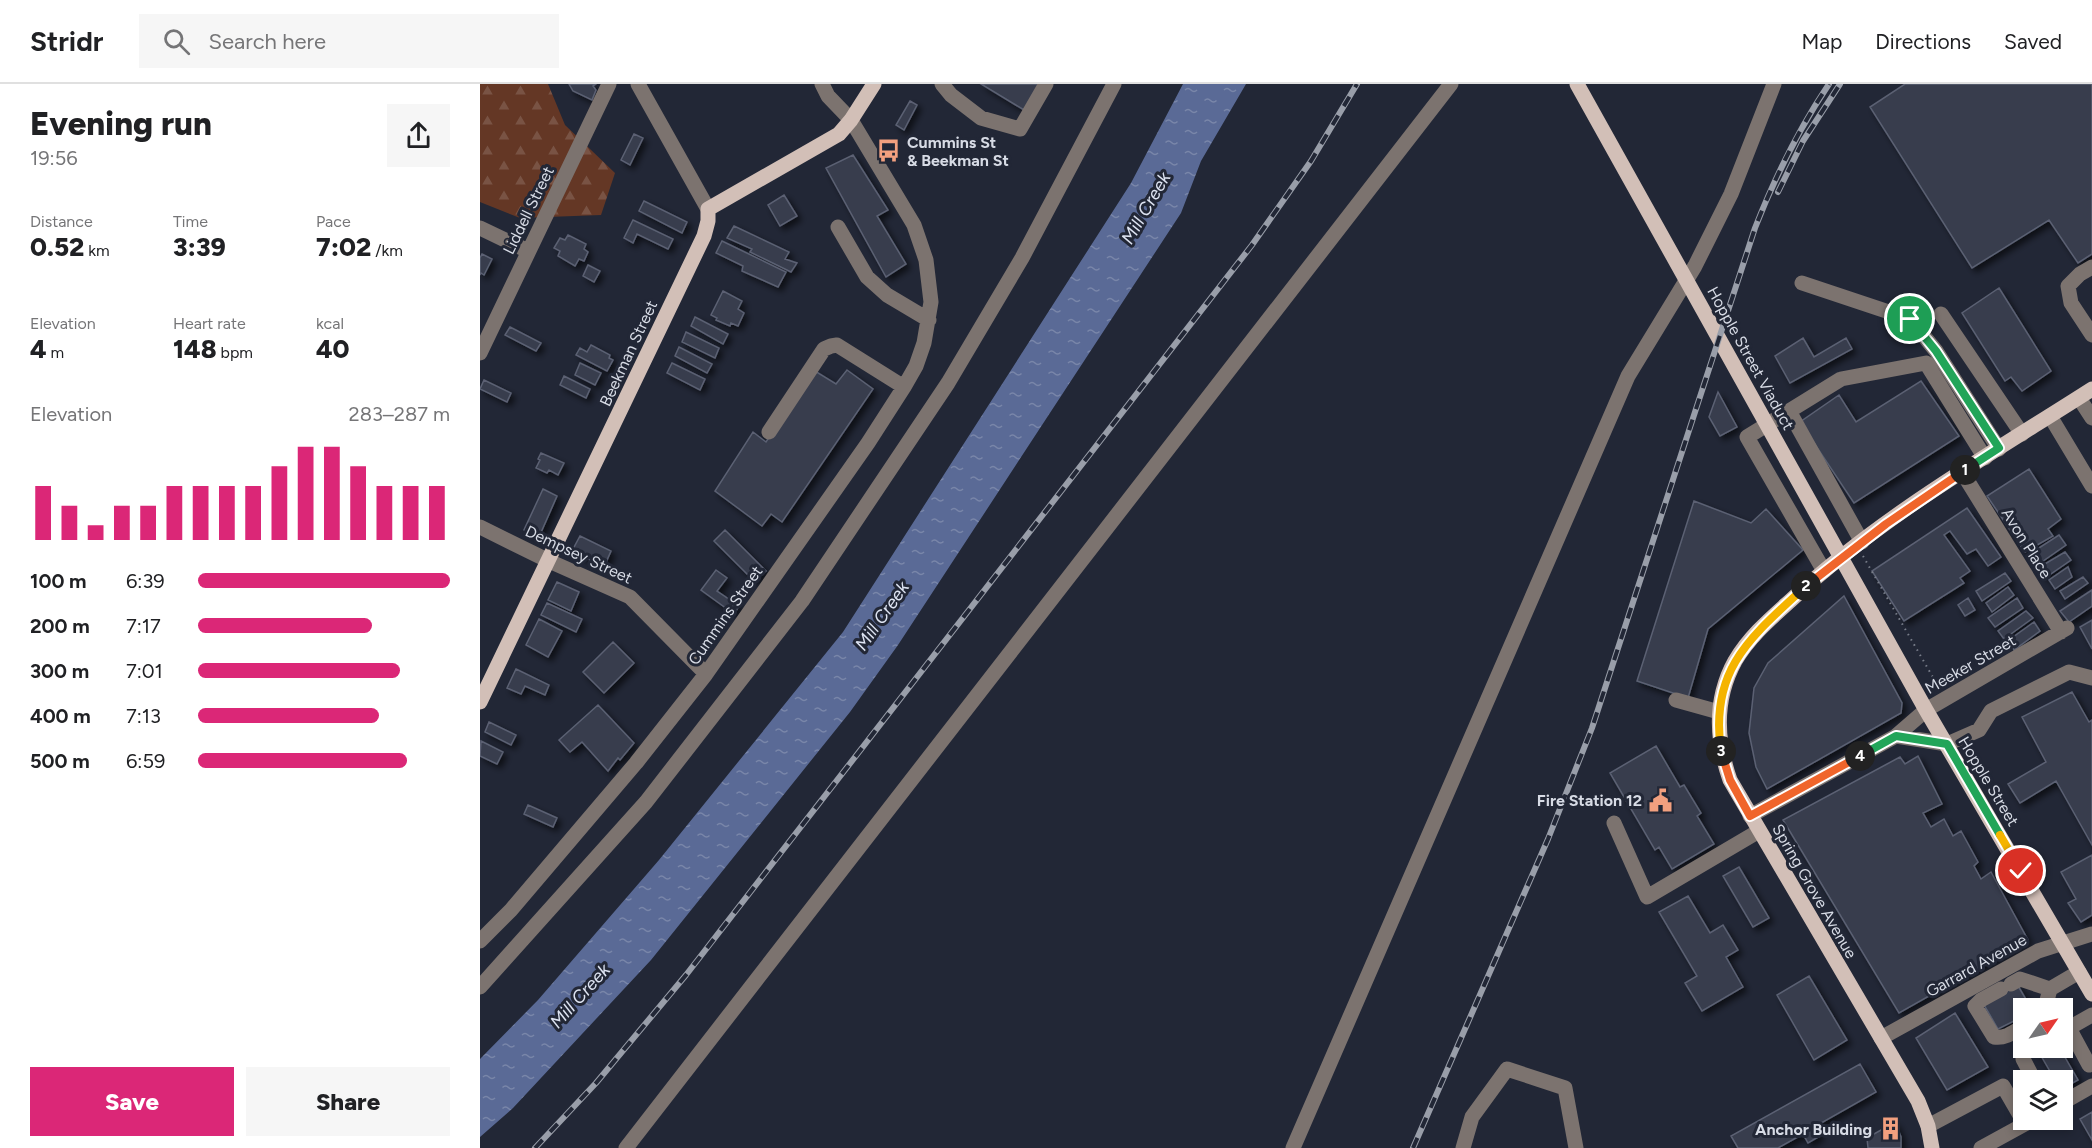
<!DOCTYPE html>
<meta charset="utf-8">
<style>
body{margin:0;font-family:Figtree,sans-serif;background:#f6f6f6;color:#202124;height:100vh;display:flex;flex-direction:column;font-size:22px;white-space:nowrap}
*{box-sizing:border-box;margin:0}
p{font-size:20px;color:#757577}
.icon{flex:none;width:33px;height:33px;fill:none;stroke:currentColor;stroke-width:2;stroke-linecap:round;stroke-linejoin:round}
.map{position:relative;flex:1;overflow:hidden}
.details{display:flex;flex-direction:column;background:#fff;width:480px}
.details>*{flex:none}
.needle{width:39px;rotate:56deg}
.buttons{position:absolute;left:1533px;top:914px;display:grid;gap:12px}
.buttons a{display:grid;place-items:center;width:60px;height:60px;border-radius:0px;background:#fff;box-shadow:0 3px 9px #0003;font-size:30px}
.pin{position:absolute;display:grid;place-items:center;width:51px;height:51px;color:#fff;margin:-26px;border:3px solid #fff;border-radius:50%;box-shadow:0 2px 6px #0007}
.km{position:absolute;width:30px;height:30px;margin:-15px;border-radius:50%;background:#222;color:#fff;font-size:16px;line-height:30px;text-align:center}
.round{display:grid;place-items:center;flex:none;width:63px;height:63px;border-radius:0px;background:#f6f6f6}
.overview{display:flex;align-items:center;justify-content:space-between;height:102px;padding:0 30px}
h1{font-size:33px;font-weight:800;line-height:45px}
.metrics{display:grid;grid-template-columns:repeat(3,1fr);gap:9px;height:102px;padding:6px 30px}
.metrics div{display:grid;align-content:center}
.metrics b{font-size:26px;font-weight:800}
.metrics small{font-size:16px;font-weight:400}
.metrics p{font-size:16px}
.chart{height:168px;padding:12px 30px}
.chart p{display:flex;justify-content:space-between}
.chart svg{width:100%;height:108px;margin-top:6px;stroke:#db2777;stroke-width:6}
.action{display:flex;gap:12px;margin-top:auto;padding:12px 30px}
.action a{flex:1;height:69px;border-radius:0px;background:#db2777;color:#fff;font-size:24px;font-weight:800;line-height:69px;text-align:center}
.action a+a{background:#f6f6f6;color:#202124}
ul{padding:0 30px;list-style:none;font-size:20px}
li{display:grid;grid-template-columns:96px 72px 1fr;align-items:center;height:45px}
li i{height:15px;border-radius:8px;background:#db2777}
header{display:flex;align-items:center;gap:36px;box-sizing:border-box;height:84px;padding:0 30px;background:#fff;border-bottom:2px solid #e0e0e0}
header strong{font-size:28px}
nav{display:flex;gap:33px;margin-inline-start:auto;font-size:21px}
.search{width:420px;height:54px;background:#f6f6f6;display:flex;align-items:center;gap:15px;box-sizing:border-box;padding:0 21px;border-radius:0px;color:#757577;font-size:22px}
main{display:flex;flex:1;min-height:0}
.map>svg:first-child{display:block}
</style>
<header>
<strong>Stridr</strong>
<div class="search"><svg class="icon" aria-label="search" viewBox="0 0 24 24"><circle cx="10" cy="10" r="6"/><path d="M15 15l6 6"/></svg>Search here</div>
<nav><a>Map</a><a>Directions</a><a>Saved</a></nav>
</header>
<main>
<section class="details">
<div class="overview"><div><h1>Evening run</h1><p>19:56</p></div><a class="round"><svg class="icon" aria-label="share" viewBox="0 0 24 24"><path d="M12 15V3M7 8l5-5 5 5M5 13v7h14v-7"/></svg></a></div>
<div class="metrics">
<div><p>Distance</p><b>0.52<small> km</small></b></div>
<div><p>Time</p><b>3:39</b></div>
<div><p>Pace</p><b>7:02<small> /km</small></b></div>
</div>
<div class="metrics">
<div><p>Elevation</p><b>4<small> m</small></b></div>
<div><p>Heart rate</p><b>148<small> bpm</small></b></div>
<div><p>kcal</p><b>40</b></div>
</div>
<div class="chart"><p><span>Elevation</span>283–287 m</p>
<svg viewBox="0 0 160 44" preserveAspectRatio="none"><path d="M5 44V22M15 44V30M25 44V38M35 44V30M45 44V30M55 44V22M65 44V22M75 44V22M85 44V22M95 44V14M105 44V6M115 44V6M125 44V14M135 44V22M145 44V22M155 44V22"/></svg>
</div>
<ul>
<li><b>100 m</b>6:39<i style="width:100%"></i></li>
<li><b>200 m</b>7:17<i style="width:69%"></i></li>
<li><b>300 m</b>7:01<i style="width:80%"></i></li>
<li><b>400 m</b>7:13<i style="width:72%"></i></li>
<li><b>500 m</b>6:59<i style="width:83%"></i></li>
</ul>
<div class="action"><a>Save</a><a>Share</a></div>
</section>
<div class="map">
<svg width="1612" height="1064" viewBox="0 0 1612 1064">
<defs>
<pattern id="forest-firs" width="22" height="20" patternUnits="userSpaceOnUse" patternTransform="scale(1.5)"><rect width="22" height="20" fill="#643725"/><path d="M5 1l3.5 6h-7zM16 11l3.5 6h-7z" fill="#795344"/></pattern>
<pattern id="water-ripples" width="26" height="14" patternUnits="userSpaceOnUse" patternTransform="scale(1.5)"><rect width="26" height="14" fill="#5a6a96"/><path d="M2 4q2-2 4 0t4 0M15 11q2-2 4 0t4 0" fill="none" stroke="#7986a9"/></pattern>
<filter id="shadow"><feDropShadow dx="4" dy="4" stdDeviation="3" flood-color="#0009"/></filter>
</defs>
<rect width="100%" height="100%" fill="#222736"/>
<path fill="url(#forest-firs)" d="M0,0H68L85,41L135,89L121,131L40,134L0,118Z"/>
<path fill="url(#water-ripples)" d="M703,0H766L721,77L701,129L418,561L370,628L171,876L33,1024L0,1053V975L58,916L179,776L363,548L651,99Z"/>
<path fill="#373d4d" stroke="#5b6173" stroke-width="1.5" filter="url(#shadow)" d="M89,0H116L113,2L116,6L112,16L93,7Z
M501,0H560L544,26Z
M1425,0H1612V170L1598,179L1569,136L1492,184L1390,23Z
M430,17L437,21L424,46L416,41Z
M154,50L163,54L150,81L141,76Z
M373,71L408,126L397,132L426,180L406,193L346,84Z
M304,111L317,132L300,142L288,121Z
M164,117L207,138L202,149L159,127Z
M153,136L193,155L188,165L157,150L153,159L144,154Z
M254,142L309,168L305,175L317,179L311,188L270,168L272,165L247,154Z
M88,151L106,160L104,165L108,168L104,177L99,175L95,182L78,172L80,167L74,164L80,154L85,156Z
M242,157L306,188L298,203L262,187L263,182L236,169Z
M2,170L12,175L4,191L1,189L0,191V174Z
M108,181L120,187L114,198L103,192Z
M1519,204L1571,287L1542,307L1531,293L1525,297L1482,229Z
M243,207L262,217L258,225L264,229L258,242L251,239L250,242L236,236L237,234L231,231Z
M215,233L248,250L243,260L211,242Z
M30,243L61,259L56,267L25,251Z
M206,248L239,264L235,274L202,258Z
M1323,254L1334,273L1366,254L1372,265L1310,299L1295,272Z
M111,261L130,271L129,274L133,276L127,287L96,271L100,264L107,268Z
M199,263L232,280L227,289L195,272Z
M100,279L121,289L115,301L95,291Z
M192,279L225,295L220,306L187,289Z
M367,286L393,305L302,438L291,430L282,442L235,407L273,348L286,358L335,287L356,300Z
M84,292L110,305L106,314L80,301Z
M4,296L31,309L27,318L0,305Z
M1441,297L1479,352L1374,419L1320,338L1359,311L1376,338Z
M1238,308L1257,343L1240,352L1229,333Z
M61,369L84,379L78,391L69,386L67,389L56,384L60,376L58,375Z
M1549,385L1581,435L1568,445L1573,452L1545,468L1507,412Z
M63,405L77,412L59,453L44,446Z
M1214,417L1271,439L1286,425L1323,466L1228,545L1208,614L1157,597Z
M1487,424L1521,473L1508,482L1496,465L1487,470L1470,447L1464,451L1490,487L1480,494L1484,499L1424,537L1392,487Z
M245,446L286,487L274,497L234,457Z
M1579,451L1586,461L1556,482L1548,471Z
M100,452L131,467L124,483L92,467Z
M1585,468L1591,476L1565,494L1558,484Z
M1588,483L1592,493L1575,505L1569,496Z
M236,486L247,494L237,507L259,522L254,530L221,506Z
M1525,489L1531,497L1502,517L1496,507Z
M1603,493L1608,499L1585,515L1580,507Z
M77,498L99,508L91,527L68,516Z
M1528,503L1534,511L1512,528L1506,519Z
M1612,506V522L1589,538L1580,527Z
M1364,512L1422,619L1421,629L1287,705L1276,683L1269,649L1274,604L1288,579Z
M1488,514L1495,526L1485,532L1478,521Z
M1537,514L1543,524L1515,543L1508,534Z
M67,519L102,535L96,548L61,531Z
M1546,527L1553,534L1524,555L1518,547Z
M59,535L82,547L68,573L46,561Z
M1612,536V565L1600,543Z
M1554,538L1560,547L1534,566L1529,556Z
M133,558L154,579L124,609L103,588Z
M36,585L69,601L65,611L45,602L41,610L27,604Z
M1592,608L1609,638L1612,636V761L1576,697L1540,719L1528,700L1566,678L1542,633Z
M118,621L154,659L140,676L138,674L128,687L102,658L90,668L79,656Z
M9,638L36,651L31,661L5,648Z
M1,657L23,668L17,680L0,672Z
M1176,662L1200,703L1204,701L1221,729L1217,732L1234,760L1192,785L1179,763L1175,766L1130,689Z
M1438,672L1462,720L1443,729L1451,743L1464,735L1473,752L1481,747L1498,778L1494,782L1501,795L1511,788L1548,856L1419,929L1303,736L1420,673L1425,680Z
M48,721L77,734L73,743L44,730Z
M1612,771V831L1601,838L1588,819L1596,815L1581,788Z
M1259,783L1289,834L1273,843L1243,792Z
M1208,812L1230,849L1243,841L1258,866L1246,873L1263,903L1222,927L1205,899L1217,892L1179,828Z
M1329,892L1367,956L1334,976L1297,911Z
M1537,900L1551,924H1544V932L1518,945L1503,919Z
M1475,929L1508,983L1467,1006L1436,954Z
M1556,963H1579L1598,996L1582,1005V996H1575Z
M1380,980L1396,1008L1334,1043L1340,1052L1328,1059L1323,1050L1298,1064H1258L1251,1052Z
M1612,1028V1056L1600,1035Z
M1415,1038L1421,1053V1064H1388L1387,1054Z"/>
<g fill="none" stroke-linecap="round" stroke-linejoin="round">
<path stroke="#797e8a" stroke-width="2" stroke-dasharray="1.5 4.5" stroke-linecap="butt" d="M1383,472L1458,602"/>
<path stroke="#7c736f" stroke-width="15" d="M158,0L228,125
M462,0L471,11L501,34L540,45L566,0
M358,143L387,193L407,211L449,236
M0,144L48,167
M1612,183L1600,190L1588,202L1591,219L1612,251
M1322,199L1430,235L1456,267L1519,365
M1461,230L1542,350
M0,269L129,0
M1599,314L1612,334
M1309,327L1382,458
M1570,332L1612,402
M289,348L344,265L351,262L357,261L424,303
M1482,388L1581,548
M0,443L69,477L150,513L226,590
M1344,487L1267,353L1361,295L1446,279L1505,374
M1196,616L1239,628
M1416,652L1467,660L1499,646L1511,627L1589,588L1612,594
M1270,732L1416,652L1446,626L1587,544
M1134,739L1167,813L1279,747
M0,857L31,826L156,679L226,590L388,359L424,303L436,282L444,259L451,218L446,176L434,141L371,36L348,12L342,0
M1531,900L1540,895L1570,905
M0,903L166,718L322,517L468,299L542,174L634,0
M1521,905L1501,916L1495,922L1514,953C1525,955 1534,948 1544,942
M1565,924L1570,905L1599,888
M1401,954L1558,867L1612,850
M1543,975L1554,996
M1609,981L1589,944L1612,931
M1582,1019L1612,1002
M1448,1042L1523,1002L1545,1040
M146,1064L971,0
M813,1064L1148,292L1215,182L1251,110L1294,0
M983,1064L992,1033L1027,985L1085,1004L1096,1064
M1501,1064L1554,1035"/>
<path stroke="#d2bfb7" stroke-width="15" d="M1097,0L1446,626L1612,910
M0,618L224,152L228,137V125L359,50L371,36L394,0
M1452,1064L1448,1042L1438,1017L1250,696C1236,656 1234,615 1255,577C1269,553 1290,535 1310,517C1400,433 1509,371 1612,305"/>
<defs>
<path id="rail" d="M1298,108L1323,57L1360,0
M55,1064L116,999L206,891L772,161L831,77L877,0
M933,1064L1068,755L1112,644L1275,144C1295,93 1318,46 1349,0"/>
</defs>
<use href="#rail" stroke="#999ea9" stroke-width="6"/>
<use href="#rail" stroke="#222736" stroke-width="4" stroke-dasharray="11" stroke-linecap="butt"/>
</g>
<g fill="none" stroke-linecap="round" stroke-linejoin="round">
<defs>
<path id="split-1" d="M1430,235L1456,267L1519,364L1485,386"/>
<path id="split-2" d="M1326,502L1406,440L1485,386"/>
<path id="split-3" d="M1241,667C1229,585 1271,553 1326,502"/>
<path id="split-4" d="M1241,667L1250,696L1270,732L1380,672"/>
<path id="split-5" d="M1380,672L1416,652L1467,660L1520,751"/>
<path id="split-6" d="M1520,751L1541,787"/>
</defs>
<use href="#split-1" stroke="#fff" stroke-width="12"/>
<use href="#split-2" stroke="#fff" stroke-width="12"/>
<use href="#split-3" stroke="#fff" stroke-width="12"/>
<use href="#split-4" stroke="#fff" stroke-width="12"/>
<use href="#split-5" stroke="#fff" stroke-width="12"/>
<use href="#split-6" stroke="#fff" stroke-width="12"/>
<use href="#split-1" stroke="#22a559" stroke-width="8"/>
<use href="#split-2" stroke="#f0652b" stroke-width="8"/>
<use href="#split-3" stroke="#f5b400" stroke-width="8"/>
<use href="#split-4" stroke="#f0652b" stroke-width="8"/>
<use href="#split-5" stroke="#22a559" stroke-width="8"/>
<use href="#split-6" stroke="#f5b400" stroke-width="8"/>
</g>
<defs>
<symbol id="bus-bare" viewBox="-9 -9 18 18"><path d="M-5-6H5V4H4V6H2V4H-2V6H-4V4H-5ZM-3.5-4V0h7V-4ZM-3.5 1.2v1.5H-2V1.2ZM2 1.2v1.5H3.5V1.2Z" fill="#f2a07f" stroke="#222736" stroke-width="2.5" paint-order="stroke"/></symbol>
<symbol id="civic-bare" viewBox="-9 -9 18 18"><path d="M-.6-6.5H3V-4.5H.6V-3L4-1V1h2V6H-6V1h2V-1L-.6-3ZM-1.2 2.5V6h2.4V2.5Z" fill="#f2a07f" stroke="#222736" stroke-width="2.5" paint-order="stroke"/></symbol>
<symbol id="building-bare" viewBox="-9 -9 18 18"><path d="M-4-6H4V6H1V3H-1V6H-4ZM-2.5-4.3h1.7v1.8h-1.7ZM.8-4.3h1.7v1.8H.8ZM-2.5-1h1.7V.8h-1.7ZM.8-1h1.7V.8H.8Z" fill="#f2a07f" stroke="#222736" stroke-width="2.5" paint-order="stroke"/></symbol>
</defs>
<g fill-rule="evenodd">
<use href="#bus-bare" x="392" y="50" width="33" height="33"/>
<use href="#civic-bare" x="1164" y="700" width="33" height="33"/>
<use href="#building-bare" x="1394" y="1028" width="33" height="33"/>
</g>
<g text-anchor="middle" stroke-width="6" stroke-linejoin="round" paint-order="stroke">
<g font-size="16" font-weight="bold" fill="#d7dbe5" stroke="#222736" text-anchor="end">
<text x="427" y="64" text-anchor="start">Cummins St<tspan x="427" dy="18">&amp; Beekman St</tspan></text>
<text x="1162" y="722">Fire Station 12</text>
<text x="1392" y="1051">Anchor Building</text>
</g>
<g font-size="16" fill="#d7dbe5" stroke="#222736">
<text transform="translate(48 126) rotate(-64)" y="6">Liddell Street</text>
<text transform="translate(148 269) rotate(-65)" y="6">Beekman Street</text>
<text transform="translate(1271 274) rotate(61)" y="6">Hopple Street Viaduct</text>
<text transform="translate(1547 459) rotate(58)" y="6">Avon Place</text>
<text transform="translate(99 470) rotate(25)" y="6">Dempsey Street</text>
<text transform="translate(245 531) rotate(-55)" y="6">Cummins Street</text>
<text transform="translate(1490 580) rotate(-30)" y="6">Meeker Street</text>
<text transform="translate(1509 697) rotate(59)" y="6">Hopple Street</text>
<text transform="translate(1335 807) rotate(60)" y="6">Spring Grove Avenue</text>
<text transform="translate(1496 881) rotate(-29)" y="6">Garrard Avenue</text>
</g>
<g font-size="18" font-style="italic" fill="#dee4f2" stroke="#222736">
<text transform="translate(666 124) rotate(-60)" y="6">Mill Creek</text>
<text transform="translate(402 532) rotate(-55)" y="6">Mill Creek</text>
<text transform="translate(100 912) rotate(-48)" y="6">Mill Creek</text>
</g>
</g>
</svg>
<div class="buttons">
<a><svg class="needle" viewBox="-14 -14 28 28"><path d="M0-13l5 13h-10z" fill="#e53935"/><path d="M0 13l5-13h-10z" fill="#757577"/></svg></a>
<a><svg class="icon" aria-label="layers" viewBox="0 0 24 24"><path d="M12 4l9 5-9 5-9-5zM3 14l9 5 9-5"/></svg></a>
</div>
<div class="pin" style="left:1430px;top:235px;background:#1e9e55"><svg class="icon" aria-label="arrive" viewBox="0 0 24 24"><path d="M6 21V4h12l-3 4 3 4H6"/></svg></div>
<div class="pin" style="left:1541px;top:787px;background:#d93025"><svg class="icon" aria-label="check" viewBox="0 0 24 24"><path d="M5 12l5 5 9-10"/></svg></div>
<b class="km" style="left:1485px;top:386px">1</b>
<b class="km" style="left:1326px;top:502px">2</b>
<b class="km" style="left:1241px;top:667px">3</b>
<b class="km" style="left:1380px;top:672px">4</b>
</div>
</main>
